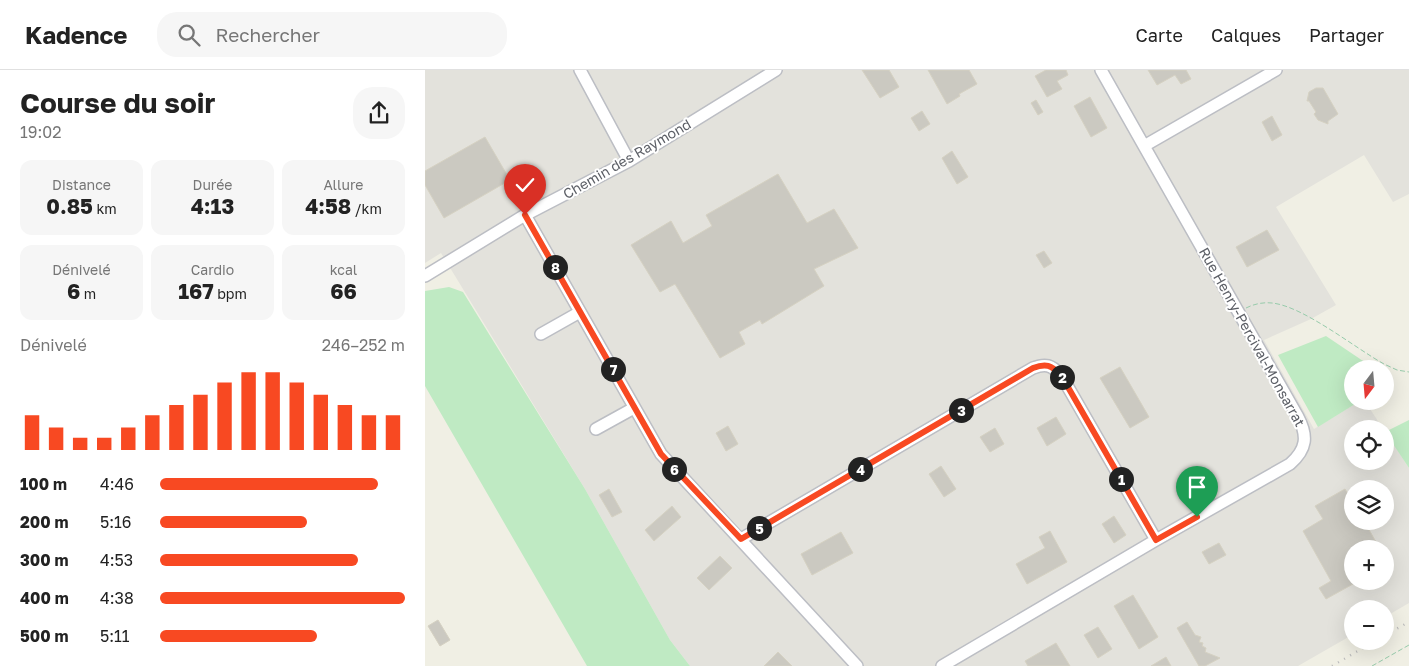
<!DOCTYPE html>
<html lang="fr">
<meta charset="utf-8">
<style>
body{margin:0;font-family:"Golos Text",sans-serif;background:#f6f6f6;color:#222;height:100vh;display:flex;flex-direction:column;font-size:19px;white-space:nowrap}
*{box-sizing:border-box;margin:0}
p{font-size:16px;color:#767676}
.icon{flex:none;width:28px;height:28px;fill:none;stroke:currentColor;stroke-width:2;stroke-linecap:round;stroke-linejoin:round}
.map{position:relative;flex:1;overflow:hidden}
.details{display:flex;flex-direction:column;background:#fff;width:425px}
.details>*{flex:none}
.needle{width:32px;rotate:196deg}
.fabs{position:absolute;left:919px;top:290px;display:grid;gap:10px}
.fabs a{display:grid;place-items:center;width:50px;height:50px;border-radius:50%;background:#fff;box-shadow:0 5px 20px #0002;font-size:25px}
.pin{position:absolute;display:grid;place-items:center;width:42px;height:42px;color:#fff;margin:-51px -21px;border-radius:50% 50% 50% 0;rotate:-45deg;box-shadow:0 0 5px #0007}
.pin .icon{rotate:45deg}
.km{position:absolute;width:25px;height:25px;margin:-12px;border-radius:50%;background:#222;color:#fff;font-size:14px;line-height:25px;text-align:center}
.round{display:grid;place-items:center;flex:none;width:52px;height:52px;border-radius:20px;background:#f6f6f6}
.summary{display:flex;align-items:center;justify-content:space-between;height:85px;padding:0 20px}
h1{font-size:28px;font-weight:700;line-height:38px}
.figures{display:grid;grid-template-columns:repeat(3,1fr);gap:8px;height:85px;padding:5px 20px}
.figures div{display:grid;align-content:center;border-radius:12px;background:#f6f6f6;text-align:center}
.figures b{font-size:21px;font-weight:700}
.figures small{font-size:14px;font-weight:400}
.figures p{font-size:14px}
.chart{height:140px;padding:10px 20px}
.chart p{display:flex;justify-content:space-between}
.chart svg{width:100%;height:90px;margin-top:5px;stroke:#f84922;stroke-width:6}
ul{padding:0 20px;list-style:none;font-size:16px}
li{display:grid;grid-template-columns:80px 60px 1fr;align-items:center;height:38px}
li i{height:12px;border-radius:6px;background:#f84922}
header{display:flex;align-items:center;gap:30px;box-sizing:border-box;height:70px;padding:0 25px;background:#fff;border-bottom:1px solid #e0e0e0}
header strong{font-size:24px}
nav{display:flex;gap:28px;margin-inline-start:auto;font-size:18px}
.search{width:350px;height:45px;background:#f6f6f6;display:flex;align-items:center;gap:12px;box-sizing:border-box;padding:0 18px;border-radius:20px;color:#767676;font-size:19px}
main{display:flex;flex:1;min-height:0}
.map>svg:first-child{display:block}
</style>
<header>
<strong>Kadence</strong>
<div class="search"><svg class="icon" aria-label="search" viewBox="0 0 24 24"><circle cx="10" cy="10" r="6"/><path d="M15 15l6 6"/></svg>Rechercher</div>
<nav><a>Carte</a><a>Calques</a><a>Partager</a></nav>
</header>
<main>
<section class="details">
<div class="summary"><div><h1>Course du soir</h1><p>19:02</p></div><a class="round"><svg class="icon" aria-label="share" viewBox="0 0 24 24"><path d="M12 15V3M7 8l5-5 5 5M5 13v7h14v-7"/></svg></a></div>
<div class="figures">
<div><p>Distance</p><b>0.85<small> km</small></b></div>
<div><p>Durée</p><b>4:13</b></div>
<div><p>Allure</p><b>4:58<small> /km</small></b></div>
</div>
<div class="figures">
<div><p>Dénivelé</p><b>6<small> m</small></b></div>
<div><p>Cardio</p><b>167<small> bpm</small></b></div>
<div><p>kcal</p><b>66</b></div>
</div>
<div class="chart"><p><span>Dénivelé</span>246–252 m</p>
<svg viewBox="0 0 160 44" preserveAspectRatio="none"><path d="M5 44V27M15 44V33M25 44V38M35 44V38M45 44V33M55 44V27M65 44V22M75 44V17M85 44V11M95 44V6M105 44V6M115 44V11M125 44V17M135 44V22M145 44V27M155 44V27"/></svg>
</div>
<ul>
<li><b>100 m</b>4:46<i style="width:89%"></i></li>
<li><b>200 m</b>5:16<i style="width:60%"></i></li>
<li><b>300 m</b>4:53<i style="width:81%"></i></li>
<li><b>400 m</b>4:38<i style="width:100%"></i></li>
<li><b>500 m</b>5:11<i style="width:64%"></i></li>
</ul>
</section>
<div class="map">
<svg width="984" height="596" viewBox="0 0 984 596">
<rect width="100%" height="100%" fill="#f0efe4"/>
<path fill="#e3e2dc" fill-rule="evenodd" d="M0,0H984V124L968,132L939,85L851,137L911,235L886,249L839,270L889,359L935,331H940L958,359H928V391H960V361L984,398V533L960,547V539H928L927,565L873,596H265L245,570L160,419L16,183L0,193ZM928,419H960V451H928ZM928,479H960V511H928Z"/>
<path fill="#bfeac3" d="M24,217L38,222L160,419L245,570L265,596H162L0,316V221Z
M901,266L950,299H928V331H935L893,357L853,285Z
M984,350V398L960,362Z"/>
<path fill="#cbc9c1" stroke="#d5d1c2" d="M437,0H464L474,17L455,28Z
M503,0H544L552,14L534,24L535,26L522,34Z
M621,0H641L643,5L632,11L637,19L622,27L610,6Z
M723,0H761L766,9L756,14L750,5L732,15Z
M891,18H898L913,44L903,51V54L893,50L889,44L891,42L884,31H882L884,22Z
M665,27L682,58L666,67L649,36Z
M611,30L618,42L613,45L606,33Z
M497,41L505,54L494,61L486,48Z
M847,46L857,65L847,71L837,52Z
M60,67L85,110L19,148L0,115V101Z
M527,81L543,107L532,114L517,88Z
M353,104L382,153L409,139L433,178L389,199L399,216L337,254L335,250L314,262L320,274L295,288L250,214L235,222L206,175L246,151L258,173L287,156L281,145Z
M842,160L854,180L822,197L811,177Z
M619,181L627,193L619,198L611,185Z
M695,297L724,347L705,358L675,308Z
M631,347L641,364L622,376L612,358Z
M303,356L313,374L301,381L291,363Z
M570,358L579,374L565,382L555,367Z
M516,396L531,419L519,427L504,404Z
M184,419L197,442L187,447L174,425Z
M920,419L928,432V451H939L955,479H928V514L901,529L894,518L906,511L878,461L898,449L890,436Z
M247,436L256,447L229,471L220,460Z
M689,446L701,465L689,473L677,454Z
M625,461L642,492L602,514L591,494L620,478L614,467Z
M416,462L428,483L387,505L376,484Z
M794,473L801,485L784,494L777,482Z
M295,486L307,498L284,520L272,508Z
M708,525L733,567L714,579L689,536Z
M13,550L25,570L15,576L3,556Z
M762,552L770,565L776,567L774,572L778,573L777,576L781,578L780,582L795,588L780,596H774L752,558Z
M673,557L687,579L673,588L659,565Z
M631,573L645,596H603L600,591Z
M353,582L367,596H339Z
M741,587L746,596H726Z"/>
<g fill="none" stroke-linecap="round" stroke-linejoin="round">
<defs>
<path id="minor" d="M155,0L204,91
M676,0L719,76L851,0
M100,145L236,384L432,596
M0,206L100,145L204,91L351,0
M116,264L155,242
M171,359L209,338
M316,469L608,298C621,293 626,295 636,305L731,470
M517,596L731,470L865,394C882,379 883,366 873,347L719,76"/>
</defs>
<use href="#minor" stroke="#bcbec4" stroke-width="14"/>
<path stroke="#97cbab" stroke-width="1" stroke-dasharray="5 2.5" stroke-linecap="butt" d="M821,238C829,234 838,232 847,233C878,236 930,278 959,294L972,300L984,302
M947,596L984,575"/>
<use href="#minor" stroke="#fff" stroke-width="11"/>
<path stroke="#b8b8b9" stroke-width="2.5" stroke-dasharray="1 6" stroke-linecap="butt" d="M960,565L984,552
M907,596L950,571"/>
</g>
<g fill="none" stroke-linecap="round" stroke-linejoin="round">
<defs>
<path id="route" d="M100,145L236,384L316,469L608,298C621,293 626,295 636,305L731,470L772,447"/>
</defs>
<use href="#route" stroke="#fff" stroke-width="10"/>
<use href="#route" stroke="#f84922" stroke-width="6"/>
</g>
<g text-anchor="middle" stroke-width="4" stroke-linejoin="round" paint-order="stroke">
<g font-size="14" fill="#5c5f66" stroke="#fff">
<text transform="translate(202 89) rotate(-30)" y="5">Chemin des Raymond</text>
<text transform="translate(827 267) rotate(61)" y="5">Rue Henry-Percival-Monsarrat</text>
</g>
</g>
</svg>
<div class="fabs">
<a><svg class="needle" viewBox="-14 -14 28 28"><path d="M0-13l5 13h-10z" fill="#e53935"/><path d="M0 13l5-13h-10z" fill="#767676"/></svg></a>
<a><svg class="icon" aria-label="locate" viewBox="0 0 24 24"><circle cx="12" cy="12" r="6"/><path d="M12 2v4M12 18v4M2 12h4M18 12h4"/></svg></a>
<a><svg class="icon" aria-label="layers" viewBox="0 0 24 24"><path d="M12 4l9 5-9 5-9-5zM3 14l9 5 9-5"/></svg></a>
<a>+</a>
<a>−</a>
</div>
<div class="pin" style="left:772px;top:447px;background:#1e9e55"><svg class="icon" aria-label="arrive" viewBox="0 0 24 24"><path d="M6 21V4h12l-3 4 3 4H6"/></svg></div>
<div class="pin" style="left:100px;top:145px;background:#d93025"><svg class="icon" aria-label="check" viewBox="0 0 24 24"><path d="M5 12l5 5 9-10"/></svg></div>
<b class="km" style="left:696px;top:409px">1</b>
<b class="km" style="left:637px;top:307px">2</b>
<b class="km" style="left:536px;top:340px">3</b>
<b class="km" style="left:435px;top:399px">4</b>
<b class="km" style="left:334px;top:458px">5</b>
<b class="km" style="left:249px;top:399px">6</b>
<b class="km" style="left:188px;top:299px">7</b>
<b class="km" style="left:130px;top:197px">8</b>
</div>
</main>
